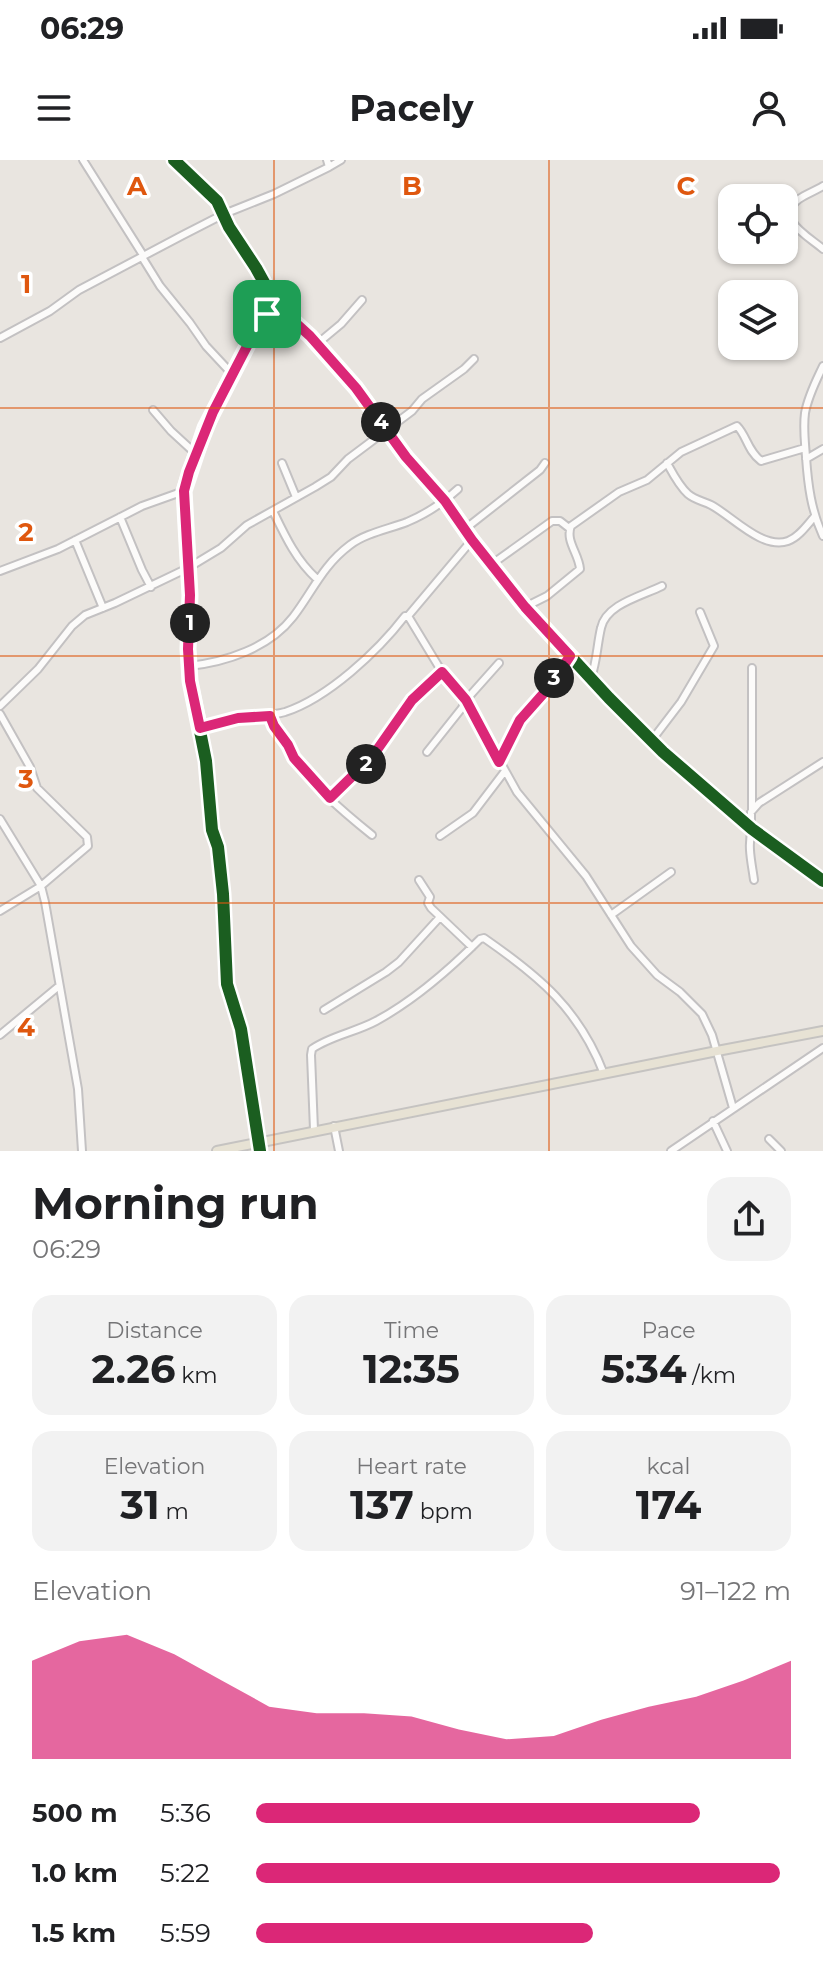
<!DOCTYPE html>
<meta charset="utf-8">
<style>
body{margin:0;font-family:Montserrat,sans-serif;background:#f2f2f2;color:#202124;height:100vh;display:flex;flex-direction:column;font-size:30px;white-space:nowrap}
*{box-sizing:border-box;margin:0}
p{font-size:26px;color:#757577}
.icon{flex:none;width:44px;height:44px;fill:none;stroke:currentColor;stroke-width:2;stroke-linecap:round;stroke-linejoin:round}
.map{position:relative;height:991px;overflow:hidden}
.sheet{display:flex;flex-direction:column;background:#fff;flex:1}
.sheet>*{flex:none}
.buttons{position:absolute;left:718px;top:24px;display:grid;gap:16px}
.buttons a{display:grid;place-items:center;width:80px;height:80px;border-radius:16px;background:#fff;box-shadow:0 2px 6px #0004;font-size:40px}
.pin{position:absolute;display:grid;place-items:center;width:68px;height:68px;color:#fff;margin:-34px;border-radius:16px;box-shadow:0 4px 12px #0006}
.km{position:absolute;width:40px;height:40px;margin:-20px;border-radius:50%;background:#222;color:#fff;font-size:22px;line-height:40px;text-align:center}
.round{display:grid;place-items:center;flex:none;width:84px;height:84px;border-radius:24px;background:#f2f2f2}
.overview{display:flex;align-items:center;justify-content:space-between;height:136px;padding:0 32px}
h1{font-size:44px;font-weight:700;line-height:60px}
.figures{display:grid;grid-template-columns:repeat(3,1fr);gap:12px;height:136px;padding:8px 32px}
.figures div{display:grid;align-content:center;border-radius:20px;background:#f2f2f2;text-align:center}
.figures b{font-size:40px;font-weight:700}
.figures small{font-size:22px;font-weight:400}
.figures p{font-size:22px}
.chart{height:224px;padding:16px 32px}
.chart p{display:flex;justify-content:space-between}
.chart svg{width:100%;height:144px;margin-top:8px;fill:#db2777;opacity:.7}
ul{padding:0 32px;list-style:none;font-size:26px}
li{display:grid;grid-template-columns:128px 96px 1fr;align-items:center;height:60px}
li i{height:20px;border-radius:10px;background:#db2777}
.status{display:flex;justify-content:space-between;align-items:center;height:56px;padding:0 40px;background:#fff;direction:ltr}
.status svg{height:22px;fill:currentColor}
header{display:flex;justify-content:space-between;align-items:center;height:104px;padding:0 32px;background:#fff;font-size:36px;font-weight:700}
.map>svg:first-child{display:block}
</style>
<div class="status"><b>06:29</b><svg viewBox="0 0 49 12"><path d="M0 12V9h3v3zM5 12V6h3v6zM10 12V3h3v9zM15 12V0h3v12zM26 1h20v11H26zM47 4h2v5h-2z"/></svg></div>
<header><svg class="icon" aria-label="menu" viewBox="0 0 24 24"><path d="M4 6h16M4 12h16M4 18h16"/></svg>Pacely<svg class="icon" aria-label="person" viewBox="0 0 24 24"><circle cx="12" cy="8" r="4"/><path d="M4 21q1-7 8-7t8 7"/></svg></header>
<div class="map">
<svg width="823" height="991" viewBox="0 0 823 991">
<rect width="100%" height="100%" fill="#e9e5e0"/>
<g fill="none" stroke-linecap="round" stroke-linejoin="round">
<defs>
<path id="minor" d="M83,0L143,95L142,97L160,126L190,163L206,186L233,215
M174,0L217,41L229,67L256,108L277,146L310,176L356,228L406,297L445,341L472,380L525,447L609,538L663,592L752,669L823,721
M329,7L341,0
M823,26C815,31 806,34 799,39C773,58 808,76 823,89
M0,178L50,151L79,130L183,75L224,54L274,34L329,7L327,0
M317,184L341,164L362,140
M823,206C816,221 808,236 805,253C803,268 805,282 806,297C808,325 811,350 823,376
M153,250L171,271L196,294
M806,299L823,289
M282,303L296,337
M667,303C673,314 679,326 688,334C695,340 703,341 711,345C732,356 762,390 788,381C799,377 807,365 815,356
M273,351C285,376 296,400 317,419
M120,357L142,410L151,427
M465,369L540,310L545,303
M75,380L103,448
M492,404L552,361H560L569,368
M0,411L58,389L142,346L184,331
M525,447L547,436L580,409C579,394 565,381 571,366L619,332L647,320L681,292L737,266C747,276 747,290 761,301L805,288
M408,456L442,512L466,540L517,632L586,716L631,786L657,815L680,832L702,854L712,875L733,948
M189,506C226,502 269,488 293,457C313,431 322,406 350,385C366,373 389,369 407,362C426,354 444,342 458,329
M752,508V650
M591,518C597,501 597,485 601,468C606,444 642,436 662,426
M0,546L38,509L72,466L85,455L115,443L188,408L221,388L247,365L315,327L331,317L348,299L412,251L422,239L464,209L474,199
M0,554L30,607L37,628L87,677L88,686L41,726L0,751
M270,556C274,567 280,573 286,583C290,588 292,594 295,600C312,626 347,655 372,675
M200,568C214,564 228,559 242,557C257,555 271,556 285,552C328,538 378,491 405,456H408L472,380
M652,580L681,542L714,486L700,452
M427,592L462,548L466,540L499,503
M499,602L520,560L551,525L570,496
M330,638L372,597L412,540L442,512
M0,659L41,726L45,742L78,929L82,991
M751,668V652L759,643L823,602
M752,669C747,686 752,704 754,720
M440,676L473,653L505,611
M419,720L430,737L428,743L431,748L472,787
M611,755L671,712
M324,850L386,812L399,802L440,757
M0,875L59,826
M713,961L727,991
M334,966L339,991
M314,970L311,895L312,889C330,876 356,872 376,861C415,840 449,810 480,779L484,778C540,817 579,849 604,914
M769,979L781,991
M260,991L241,869L227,824L223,734L218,687L212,670L206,601L190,521L188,489L190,435L184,331L205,268L258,165L267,154L277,146
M671,991L823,888"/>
<path id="major" d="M217,991L717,891L823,871"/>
</defs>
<use href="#minor" stroke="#c3c1c2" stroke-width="10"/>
<use href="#major" stroke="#c5c3c1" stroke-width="12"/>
<use href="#minor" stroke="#fcfbfa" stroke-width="6"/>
<use href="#major" stroke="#e7e2d4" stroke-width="8"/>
<defs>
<path id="cycleway" d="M174,0L217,41L229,67L256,108L277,146L310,176L356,228L406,297L445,341L472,380L525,447L609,538L663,592L752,669L823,721
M260,991L241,869L227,824L223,734L218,687L212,670L206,601L190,521L188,489L190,435L184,331L205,268L258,165L267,154L277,146"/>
</defs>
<use href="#cycleway" stroke="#fff" stroke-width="17"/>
<use href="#cycleway" stroke="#1b5e20" stroke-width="12"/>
</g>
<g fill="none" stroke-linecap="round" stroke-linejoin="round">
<defs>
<path id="route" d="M277,146L310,176L356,228L406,297L445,341L472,380L525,447L570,496L551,525L520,560L499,602L466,540L442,512L412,540L372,597L330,638L294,598L288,585L274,566L270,556L238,558L200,568L190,521L188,489L190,435L184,331L189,312L213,252L258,165L272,148Z"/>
</defs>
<use href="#route" stroke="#fff" stroke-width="16"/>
<use href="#route" stroke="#db2777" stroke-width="10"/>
</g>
<path fill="none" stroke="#df570e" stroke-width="2" stroke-opacity="0.55" d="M274,0V991M549,0V991M0,248H823M0,496H823M0,743H823"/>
<g font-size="26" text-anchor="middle" font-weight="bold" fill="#df570e" stroke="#fff" stroke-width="7" stroke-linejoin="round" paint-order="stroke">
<text x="137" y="35">A</text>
<text x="412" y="35">B</text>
<text x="686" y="35">C</text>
<text x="26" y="133">1</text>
<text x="26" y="381">2</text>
<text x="26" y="628">3</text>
<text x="26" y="876">4</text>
</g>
</svg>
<div class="buttons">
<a><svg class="icon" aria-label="locate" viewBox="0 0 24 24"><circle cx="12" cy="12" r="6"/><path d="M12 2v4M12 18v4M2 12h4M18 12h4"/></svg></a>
<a><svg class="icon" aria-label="layers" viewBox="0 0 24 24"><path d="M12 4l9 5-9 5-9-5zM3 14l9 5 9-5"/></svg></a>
</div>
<div class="pin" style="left:267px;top:154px;background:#1e9e55"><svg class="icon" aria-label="arrive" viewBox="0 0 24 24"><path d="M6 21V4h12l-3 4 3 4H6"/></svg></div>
<b class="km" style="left:190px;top:463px">1</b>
<b class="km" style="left:366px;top:604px">2</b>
<b class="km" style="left:554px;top:518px">3</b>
<b class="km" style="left:381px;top:262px">4</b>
</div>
<section class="sheet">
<div class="overview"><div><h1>Morning run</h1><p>06:29</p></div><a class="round"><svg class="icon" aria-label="share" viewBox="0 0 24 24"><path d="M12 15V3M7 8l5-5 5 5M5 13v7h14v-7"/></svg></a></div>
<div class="figures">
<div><p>Distance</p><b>2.26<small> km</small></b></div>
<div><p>Time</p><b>12:35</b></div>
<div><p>Pace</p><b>5:34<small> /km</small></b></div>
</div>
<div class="figures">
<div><p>Elevation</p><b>31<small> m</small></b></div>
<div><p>Heart rate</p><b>137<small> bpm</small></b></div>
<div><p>kcal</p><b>174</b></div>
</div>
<div class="chart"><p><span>Elevation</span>91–122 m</p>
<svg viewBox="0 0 160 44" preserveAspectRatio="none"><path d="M0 44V14L10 8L20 6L30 12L40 20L50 28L60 30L70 30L80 31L90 35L100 38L110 37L120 32L130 28L140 25L150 20L160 14V44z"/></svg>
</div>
<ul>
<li><b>500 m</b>5:36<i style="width:83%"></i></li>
<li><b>1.0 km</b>5:22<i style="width:98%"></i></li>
<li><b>1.5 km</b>5:59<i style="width:63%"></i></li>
</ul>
</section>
